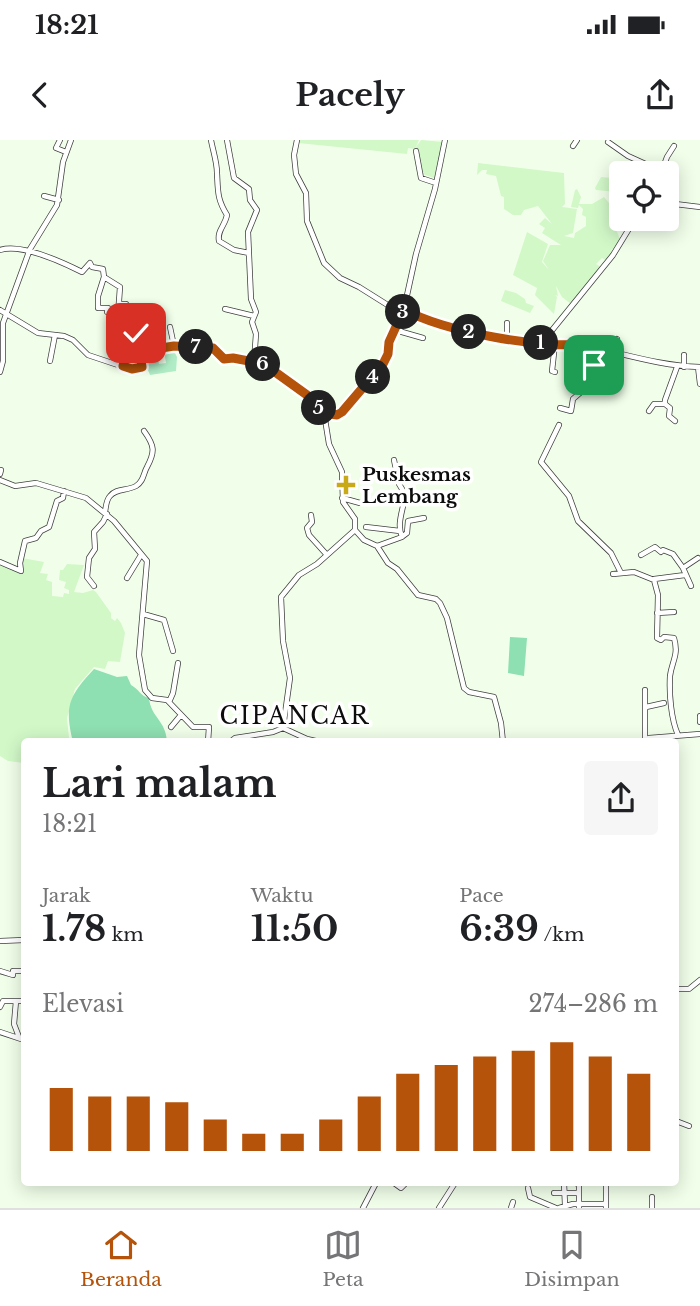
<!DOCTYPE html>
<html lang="id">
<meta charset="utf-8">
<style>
body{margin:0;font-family:"Libre Baskerville",serif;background:#f6f6f6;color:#202124;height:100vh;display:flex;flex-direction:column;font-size:26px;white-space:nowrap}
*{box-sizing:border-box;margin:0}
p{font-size:23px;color:#757577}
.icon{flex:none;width:38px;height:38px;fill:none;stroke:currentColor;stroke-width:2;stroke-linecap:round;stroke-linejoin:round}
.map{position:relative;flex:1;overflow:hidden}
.drawer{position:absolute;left:21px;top:598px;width:658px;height:448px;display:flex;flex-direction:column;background:#fff;border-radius:7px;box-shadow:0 4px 18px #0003}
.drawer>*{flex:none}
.fabs{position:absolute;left:609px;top:21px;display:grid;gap:14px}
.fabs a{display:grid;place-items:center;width:70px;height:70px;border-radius:7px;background:#fff;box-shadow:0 4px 18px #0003;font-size:35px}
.pin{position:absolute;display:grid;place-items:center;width:60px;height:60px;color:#fff;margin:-30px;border-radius:14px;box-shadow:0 4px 10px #0006}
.km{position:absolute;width:35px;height:35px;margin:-18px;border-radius:50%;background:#222;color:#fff;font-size:19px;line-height:35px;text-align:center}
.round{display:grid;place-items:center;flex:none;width:74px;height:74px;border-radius:7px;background:#f6f6f6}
.headline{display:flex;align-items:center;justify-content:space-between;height:119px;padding:0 21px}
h1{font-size:38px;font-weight:700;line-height:52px}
.figures{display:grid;grid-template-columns:repeat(3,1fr);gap:10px;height:119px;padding:7px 21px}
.figures div{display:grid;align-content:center}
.figures b{font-size:35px;font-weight:700}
.figures small{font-size:19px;font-weight:400}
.figures p{font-size:19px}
.chart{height:196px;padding:14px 21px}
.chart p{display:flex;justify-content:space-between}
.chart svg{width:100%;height:126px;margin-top:7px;stroke:#b45309;stroke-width:6}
.status{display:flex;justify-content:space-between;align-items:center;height:49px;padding:0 35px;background:#fff;direction:ltr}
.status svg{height:19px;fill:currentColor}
header{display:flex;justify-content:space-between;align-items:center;height:91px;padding:0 21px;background:#fff;font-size:32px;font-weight:700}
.dock{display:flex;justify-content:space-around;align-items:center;height:98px;border-top:2px solid #e0e0e0;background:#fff;font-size:19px;color:#757577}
.dock a{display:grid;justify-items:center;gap:4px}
.dock .selected{color:#b45309}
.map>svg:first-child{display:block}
</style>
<div class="status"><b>18:21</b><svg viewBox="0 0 49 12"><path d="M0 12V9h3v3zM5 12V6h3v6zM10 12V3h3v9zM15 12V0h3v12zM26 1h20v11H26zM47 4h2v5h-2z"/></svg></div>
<header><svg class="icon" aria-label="back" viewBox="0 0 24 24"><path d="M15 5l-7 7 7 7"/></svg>Pacely<svg class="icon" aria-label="share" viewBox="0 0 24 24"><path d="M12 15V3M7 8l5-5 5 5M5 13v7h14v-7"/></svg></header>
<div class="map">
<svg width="700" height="1068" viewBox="0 0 700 1068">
<rect width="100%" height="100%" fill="#f1ffea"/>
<path fill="#d2f8c8" d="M298,0H419L415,9L408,8L407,14L298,3Z
M421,0L443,2L434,38L420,33L416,7Z
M478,23L564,33L565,64L562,67L577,69L573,93L564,96L574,98L575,93L586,86V77L582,75L583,69L579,65L578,68L571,67L575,50L577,49L581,57L579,64H592L604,57L615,70L614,85L620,99L616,108L611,110L614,112L607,121L602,118L596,124L601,127L571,164L562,157L556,146L558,156L555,155L557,157L554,174L535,155L537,148L513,135L527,92L548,104L542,122L549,130L543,121L550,105H561L542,93L545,88L539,84L545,78L552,84L538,66L524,70L521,75H513L504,69V57L501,56L496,36L486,34L487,30H482L477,35Z
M601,37L621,39V48L617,52L596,50L595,48Z
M505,150L516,153L525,159L526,163L534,166L530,173L501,161Z
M22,418L44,422L40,433L48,434L46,440L52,442V456L63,457L64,453L69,454V450L64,448L66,442L59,440L60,430H63L67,424L84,425L74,452L83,453L93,450L96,452L111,473V478L115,481L117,478L121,483L125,493L120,522L108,521L105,529L94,527L75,549L67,578L69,598L73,602H24V623L8,621L0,616V423L19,431Z"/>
<path fill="#b0edc6" d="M173,209L177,217L176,231L150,235L141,213L156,212L159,224L166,223L164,211Z"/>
<path fill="#8edfb1" d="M510,497L527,498L524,536L508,533Z
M94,529L117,537L127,536L131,545C139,549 140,556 149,558C151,578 166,580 167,602H73C64,566 69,556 94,529Z"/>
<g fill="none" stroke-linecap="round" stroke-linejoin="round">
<defs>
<path id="minor" d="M60,0L56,8L66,12
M211,0C213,11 217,22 217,33C218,51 217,59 227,75C225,86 217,90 219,101L234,110L249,113
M227,0L234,38L249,49L250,60L257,70L248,92L251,159L256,172L252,182L256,194L254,221
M297,0L294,15L296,34L306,53L307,81L324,123L340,138L359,147L402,174
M608,2L628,16L661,31
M573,6L577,0
M416,11L421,38L436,43
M661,33L667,17L674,6
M44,56L59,60
M667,63L700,67
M0,110C22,103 62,122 82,132L90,123L92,127L103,129L104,137L120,147L118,175L121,176C122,190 117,195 114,207L115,213L125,220L123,227
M104,137L98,156V168H108L107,172L118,175
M120,164H126V168
M225,169L254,176
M404,169C437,191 550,211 589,203L596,208C631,216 664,226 700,227
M0,170L38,193L64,196L73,200L88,215L130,229L143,226L141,211L174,206L213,208L224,219L233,218L266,225L307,255L324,273L329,304L342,332L343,362L355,379V390L317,424L299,435L281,457L283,501L290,538L283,588L273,592L235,598L230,602
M170,187L174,206
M395,190L423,198
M507,198V183
M530,202L529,207L532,210
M546,204L549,194L613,115L635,79
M155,209L157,187
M143,211L144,202
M610,211L617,199
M684,215V227
M123,217L126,210L134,208L137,185H141
M50,221L55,195
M698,227L700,244
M0,232L3,221V183L30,109L57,65L63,22L71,0
M555,232L552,231L555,204
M560,268L571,271L573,259L581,252L588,229L594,225L592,206
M649,271L654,264H665
M324,273L337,275L342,272L364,248L387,218L389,202L404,169L416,114L435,49L445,0
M675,281L669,276L670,268L665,264V260L677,227
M559,285L541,322L569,356L578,381L611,413L621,433
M0,334L1,330
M0,340L15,346L36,343L86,358L114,381L147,421L139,515L145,550L152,558L167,560L193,587H209L208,602
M342,358L360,363L368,362
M105,372C106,367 106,360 110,356C116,348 127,351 136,346C144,341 143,334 147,327C155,312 155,306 144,291
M311,375L312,382L307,388L309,395L327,415
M366,387L400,391
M355,390L364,400L377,406L388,423L397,429L418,455L436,459L440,463L447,478L464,548L469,552L494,557L501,583L503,602
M403,396L407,393L408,381L424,378
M377,406L402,397C396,383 404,369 405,354L399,344L394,320
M641,415L655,407L661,412L663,410L673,414L683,428
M0,422L21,431L20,423L25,401L36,398L41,391L49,387L57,361L63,358L64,351
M613,434L634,432L654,440L658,455L657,498L661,500L664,497L674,498C679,515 672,521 670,536C669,554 671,579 678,595
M127,438L141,415
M654,439L685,435
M94,446L87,437L89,418L95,409L94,392L103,382L107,374
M691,446L683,428L698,418
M657,473L674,472
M143,474L164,480L173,511
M645,550V599
M169,562L173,553L178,523
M646,567L664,563
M700,576V582
M171,587L181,575
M283,588L307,599L320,602
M642,602L649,598L700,594
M0,801L24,800
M0,831L13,835V831H24V833
M676,849H689L700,840
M16,861L14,884L19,897
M0,867L3,861H24
M0,892L24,900
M676,981L689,986
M394,1043L401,1048L406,1043
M564,1043L565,1065
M576,1043L579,1045V1068
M528,1048L530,1057L556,1068
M554,1053H579
M652,1057V1068
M363,1068L376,1043
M439,1068L455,1043
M511,1068L513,1062
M559,1068L573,1064H606
M606,1068V1043"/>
</defs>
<use href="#minor" stroke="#3f3f3f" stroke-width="6"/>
<use href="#minor" stroke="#fff" stroke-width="4.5"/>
</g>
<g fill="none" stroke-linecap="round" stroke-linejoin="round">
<defs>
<path id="route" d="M136,193L134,208L126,210L123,226L132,229L142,227L140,213L142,211L174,206L213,208L224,219L233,218L264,224L307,255L324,273L337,275L342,272L383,224L388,214L389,202L404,169C438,191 550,211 589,203L593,205L594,225"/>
</defs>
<use href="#route" stroke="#fff" stroke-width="14"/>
<use href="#route" stroke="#b45309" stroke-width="9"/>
</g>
<path fill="#c8aa18" stroke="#fff" stroke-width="2.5" d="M342.5 334.5h7v7h7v7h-7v7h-7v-7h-7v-7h7z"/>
<g text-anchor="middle" stroke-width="7" stroke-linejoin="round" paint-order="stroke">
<g font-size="19" font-weight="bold" fill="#0c0c0c" stroke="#fff" text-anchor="start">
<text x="362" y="341">Puskesmas<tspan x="362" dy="22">Lembang</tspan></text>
</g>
<g font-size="23" letter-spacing="2" fill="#0c0c0c" stroke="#fff">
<text x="295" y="584">CIPANCAR</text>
</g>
</g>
</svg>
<div class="fabs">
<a><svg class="icon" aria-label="locate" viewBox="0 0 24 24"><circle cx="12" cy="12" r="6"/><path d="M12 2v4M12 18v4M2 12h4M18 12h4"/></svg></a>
</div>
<div class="pin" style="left:594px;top:225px;background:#1e9e55"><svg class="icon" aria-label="arrive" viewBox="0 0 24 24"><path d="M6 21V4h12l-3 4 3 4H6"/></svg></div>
<div class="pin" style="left:136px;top:193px;background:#d93025"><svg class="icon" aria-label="check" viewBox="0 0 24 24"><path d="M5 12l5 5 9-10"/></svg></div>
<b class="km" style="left:541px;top:203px">1</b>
<b class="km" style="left:469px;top:192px">2</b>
<b class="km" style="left:403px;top:172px">3</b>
<b class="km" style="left:373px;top:237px">4</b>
<b class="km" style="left:319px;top:268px">5</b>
<b class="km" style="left:263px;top:224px">6</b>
<b class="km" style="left:196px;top:207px">7</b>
<section class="drawer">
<div class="headline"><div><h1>Lari malam</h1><p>18:21</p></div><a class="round"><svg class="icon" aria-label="share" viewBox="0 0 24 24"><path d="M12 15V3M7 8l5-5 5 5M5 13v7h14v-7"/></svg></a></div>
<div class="figures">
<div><p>Jarak</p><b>1.78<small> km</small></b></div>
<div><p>Waktu</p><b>11:50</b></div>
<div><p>Pace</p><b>6:39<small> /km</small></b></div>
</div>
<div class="chart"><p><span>Elevasi</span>274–286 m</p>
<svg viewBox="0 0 160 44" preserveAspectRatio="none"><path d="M5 44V22M15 44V25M25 44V25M35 44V27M45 44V33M55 44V38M65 44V38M75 44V33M85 44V25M95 44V17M105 44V14M115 44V11M125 44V9M135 44V6M145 44V11M155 44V17"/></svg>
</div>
</section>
</div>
<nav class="dock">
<a class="selected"><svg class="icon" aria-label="home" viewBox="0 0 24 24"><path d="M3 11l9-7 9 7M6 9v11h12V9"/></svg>Beranda</a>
<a><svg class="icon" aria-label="map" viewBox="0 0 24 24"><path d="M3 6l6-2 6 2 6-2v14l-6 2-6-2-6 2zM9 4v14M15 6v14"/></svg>Peta</a>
<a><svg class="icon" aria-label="saved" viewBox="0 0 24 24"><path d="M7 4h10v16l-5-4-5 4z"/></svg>Disimpan</a>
</nav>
